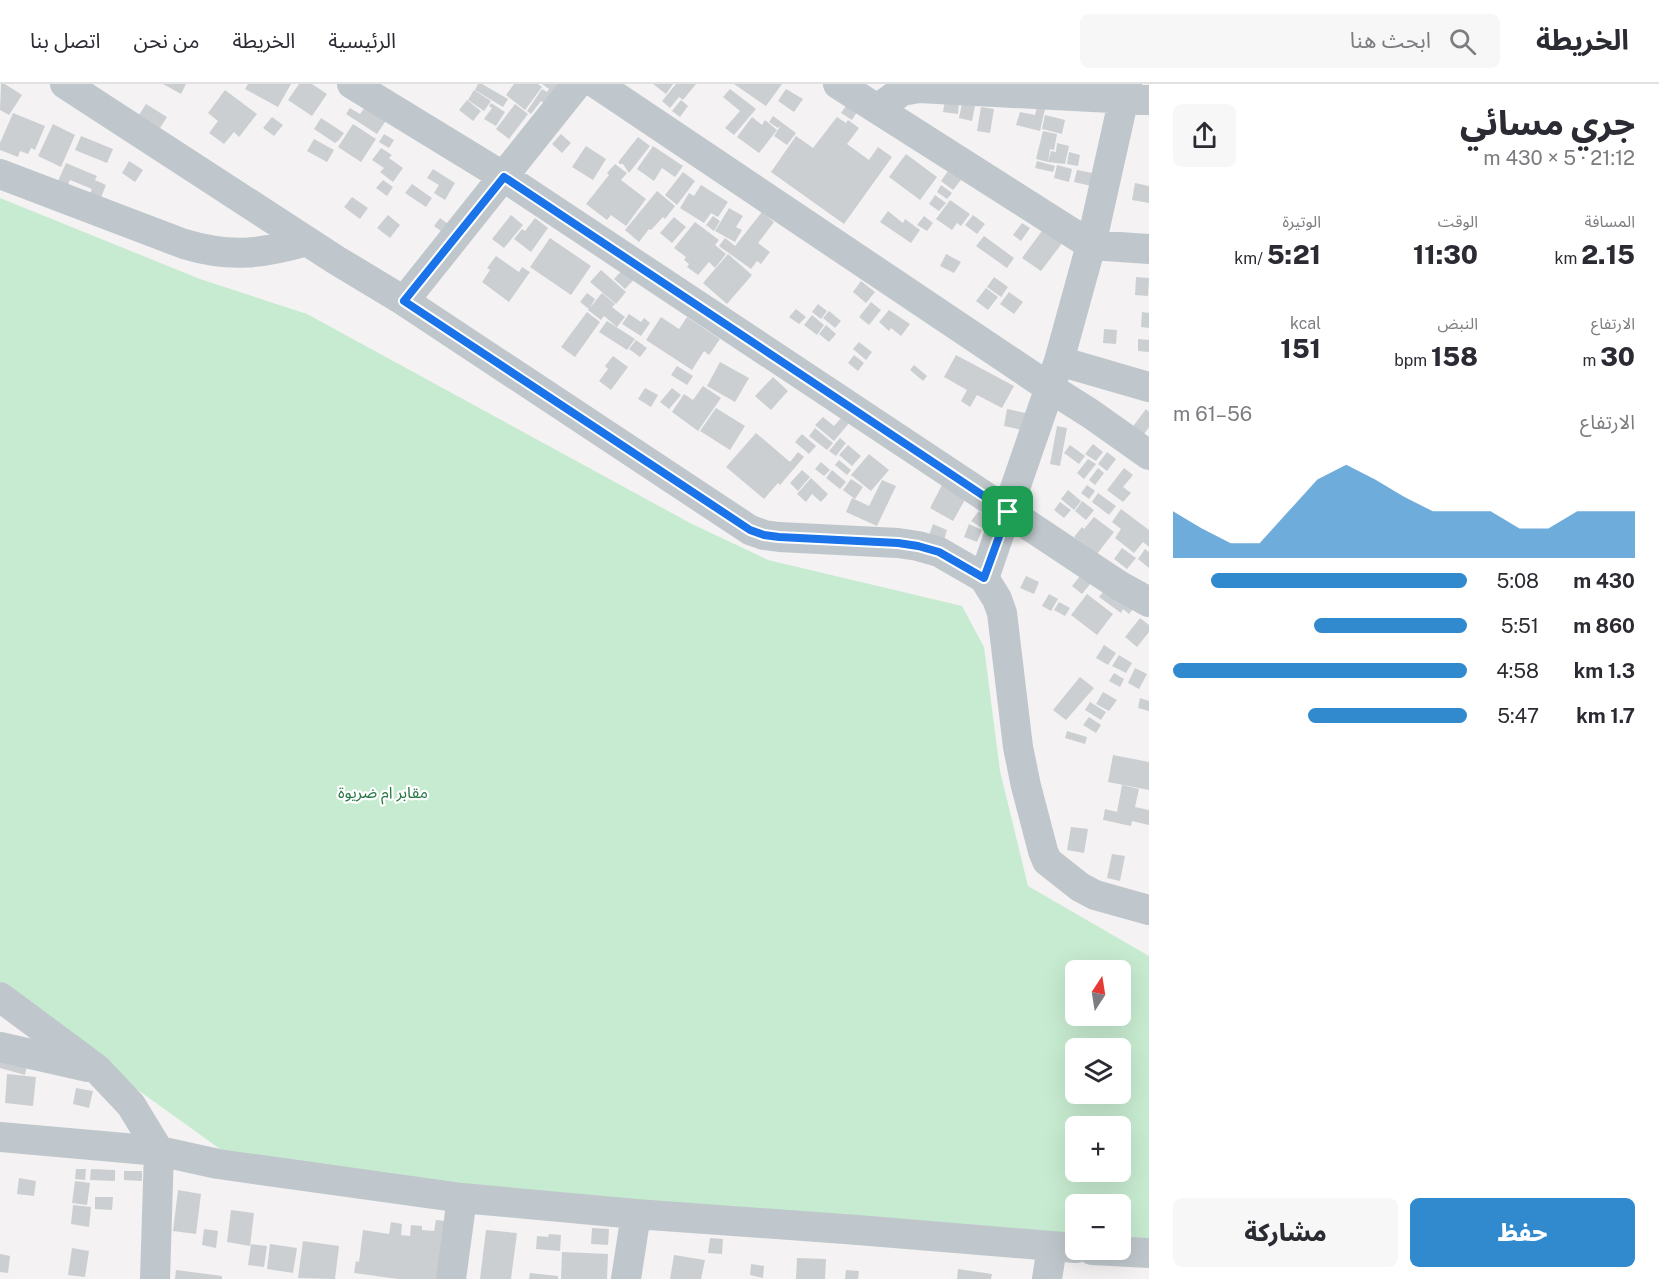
<!DOCTYPE html>
<html lang="ar">
<meta charset="utf-8">
<style>
body{margin:0;font-family:"Public Sans","Noto Sans Arabic",sans-serif;background:#f7f7f7;color:#2b2b33;direction:rtl;height:100vh;display:flex;flex-direction:column;font-size:22px;white-space:nowrap}
*{box-sizing:border-box;margin:0}
p{font-size:20px;color:#7c7c81}
.icon{flex:none;width:33px;height:33px;fill:none;stroke:currentColor;stroke-width:2;stroke-linecap:round;stroke-linejoin:round}
.map{position:relative;flex:1;overflow:hidden;direction:ltr}
.details{display:flex;flex-direction:column;background:#fff;width:510px}
.details>*{flex:none}
.needle{width:39px;rotate:12deg}
.tools{position:absolute;left:1065px;top:876px;display:grid;gap:12px}
.tools a{display:grid;place-items:center;width:66px;height:66px;border-radius:9px;background:#fff;box-shadow:0 6px 24px #0002;font-size:30px}
.pin{position:absolute;display:grid;place-items:center;width:51px;height:51px;color:#fff;margin:-26px;border-radius:12px;box-shadow:0 3px 9px #0006}
.round{display:grid;place-items:center;flex:none;width:63px;height:63px;border-radius:9px;background:#f7f7f7}
.head{display:flex;align-items:center;justify-content:space-between;height:102px;padding:0 24px}
h1{font-size:33px;font-weight:800;line-height:45px}
.figures{display:grid;grid-template-columns:repeat(3,1fr);gap:9px;height:102px;padding:6px 24px}
.figures div{display:grid;align-content:center}
.figures b{font-size:26px;font-weight:800}
.figures small{font-size:16px;font-weight:400}
.figures p{font-size:16px}
.chart{height:168px;padding:12px 24px}
.chart p{display:flex;justify-content:space-between}
.chart svg{width:100%;height:108px;margin-top:6px;fill:#3189ce;opacity:.7}
.action{display:flex;gap:12px;margin-top:auto;padding:12px 24px}
.action a{flex:1;height:69px;border-radius:9px;background:#3189ce;color:#fff;font-size:24px;font-weight:800;line-height:69px;text-align:center}
.action a+a{background:#f7f7f7;color:#2b2b33}
ul{padding:0 24px;list-style:none;font-size:20px}
li{display:grid;grid-template-columns:96px 72px 1fr;align-items:center;height:45px}
li i{height:15px;border-radius:8px;background:#3189ce}
header{display:flex;align-items:center;gap:36px;box-sizing:border-box;height:84px;padding:0 30px;background:#fff;border-bottom:2px solid #e1e1e2}
header strong{font-size:28px}
nav{display:flex;gap:33px;margin-inline-start:auto;font-size:21px}
.search{width:420px;height:54px;background:#f7f7f7;display:flex;align-items:center;gap:15px;box-sizing:border-box;padding:0 21px;border-radius:9px;color:#7c7c81;font-size:22px}
main{display:flex;flex:1;min-height:0}
.map>svg:first-child{display:block}
</style>
<header>
<strong>الخريطة</strong>
<div class="search"><svg class="icon" aria-label="search" viewBox="0 0 24 24"><circle cx="10" cy="10" r="6"/><path d="M15 15l6 6"/></svg>ابحث هنا</div>
<nav><a>الرئيسية</a><a>الخريطة</a><a>من نحن</a><a>اتصل بنا</a></nav>
</header>
<main>
<section class="details">
<div class="head"><div><h1>جري مسائي</h1><p>21:12 · 5 × 430 m</p></div><a class="round"><svg class="icon" aria-label="share" viewBox="0 0 24 24"><path d="M12 15V3M7 8l5-5 5 5M5 13v7h14v-7"/></svg></a></div>
<div class="figures">
<div><p>المسافة</p><b>2.15<small> km</small></b></div>
<div><p>الوقت</p><b>11:30</b></div>
<div><p>الوتيرة</p><b>5:21<small> /km</small></b></div>
</div>
<div class="figures">
<div><p>الارتفاع</p><b>30<small> m</small></b></div>
<div><p>النبض</p><b>158<small> bpm</small></b></div>
<div><p>kcal</p><b>151</b></div>
</div>
<div class="chart"><p><span>الارتفاع</span>56–61 m</p>
<svg viewBox="0 0 160 44" preserveAspectRatio="none"><path d="M0 44V25L10 32L20 38L30 38L40 25L50 12L60 6L70 12L80 19L90 25L100 25L110 25L120 32L130 32L140 25L150 25L160 25V44z"/></svg>
</div>
<ul>
<li><b>430 m</b>5:08<i style="width:87%"></i></li>
<li><b>860 m</b>5:51<i style="width:52%"></i></li>
<li><b>1.3 km</b>4:58<i style="width:100%"></i></li>
<li><b>1.7 km</b>5:47<i style="width:54%"></i></li>
</ul>
<div class="action"><a>حفظ</a><a>مشاركة</a></div>
</section>
<div class="map">
<svg width="1149" height="1195" viewBox="0 0 1149 1195">
<rect width="100%" height="100%" fill="#f4f2f2"/>
<path fill="#c7ebd0" fill-rule="evenodd" d="M0,114L200,195L307,230L690,439L768,476L962,522L984,563L1000,687L1028,802L1149,872V1161L1121,1159L1120,1120H1076L1075,1155L241,1080L0,907ZM1076,886H1120V932H1076ZM1076,964H1120V1010H1076ZM1076,1042H1120V1088H1076Z"/>
<path fill="#cccfd2" d="M1,0H5L22,11L9,31L0,26Z
M163,0H186L181,10Z
M248,0H291L278,23L245,5Z
M299,0H312L327,10L312,32L288,16Z
M478,0H482L508,15L503,23L475,6Z
M514,0H538L542,3L525,26L506,11Z
M542,0H571L554,26L541,17L531,30L527,27L542,5L547,8L549,5Z
M653,0H673L666,10Z
M676,0H696L683,16L679,13L670,24L662,17Z
M734,0H782L766,22Z
M730,5L756,25L734,51L725,44L740,27L723,13Z
M786,5L803,15L794,28L778,17Z
M225,6L257,30L239,53L234,48L224,60L209,49L218,37L208,29Z
M474,6L491,17L484,27L468,16Z
M467,16L481,27L473,37L459,26Z
M681,16L688,22L680,33L672,27Z
M850,16L860,23L852,36L841,29Z
M945,16L959,18L958,30L943,28Z
M368,19L389,32L377,50L346,30L350,24L360,30Z
M491,19L505,28L496,42L484,35L492,24L489,22Z
M962,19L975,22L972,37L959,34Z
M146,20L167,33L160,44L139,31Z
M515,20L528,30L509,55L496,45Z
M981,23L994,25L990,49L977,47Z
M1037,23L1045,25L1040,47L1016,41L1020,28L1035,31Z
M13,29L45,42L35,66L31,64L28,70L20,67L18,73L0,66V59Z
M1045,31L1065,36L1062,50L1042,45Z
M773,32L796,49L787,61L774,52L781,41L778,44L769,38Z
M272,33L283,41L274,52L263,44Z
M752,33L762,41L765,36L777,46L759,69L737,53Z
M837,33L846,39L848,36L859,44L847,60L869,76L878,63L892,73L844,140L771,88L796,52L813,64Z
M321,34L344,49L339,56L335,59L314,45Z
M53,40L75,51L61,83L38,72Z
M353,40L376,55L361,78L338,63Z
M1043,47L1057,50L1054,66L1050,65L1048,78L1036,75Z
M384,50L394,56L389,64L379,58Z
M561,50L571,59L562,69L552,60Z
M81,52L113,65L107,79L75,66Z
M638,53L650,62L629,89L623,80H619V77Z
M314,55L334,66L327,78L307,67Z
M1057,59L1069,62L1065,80L1048,78L1051,67L1056,68Z
M586,62L606,75L593,96L572,83Z
M653,62L683,82L675,93L662,84L654,97L637,85Z
M381,64L392,71L389,74L403,84L393,98L380,88L384,84L372,76Z
M1069,68L1080,71L1078,82L1067,80Z
M906,70L937,93L920,116L889,93Z
M129,77L143,86L135,98L122,89Z
M1037,77L1055,82L1053,88L1035,84Z
M66,79L97,92L95,96L106,101L98,121L87,116L92,105L70,96L65,108L55,104Z
M615,80L627,89L621,96L646,115L626,142L611,131L607,136L586,120L609,91L607,89Z
M1057,81L1072,85L1069,98L1054,94Z
M433,85L455,99L445,116L434,109L439,101L427,94Z
M1077,86L1098,90L1096,103L1074,98Z
M948,87L961,96L953,106L941,97Z
M683,88L695,97L677,121L665,111Z
M383,96L393,103L387,112L376,104Z
M1135,99L1149,102V119L1132,116Z
M412,100L432,114L426,123L405,109Z
M701,101L728,118L718,133L711,129L704,139L680,124L689,109L694,112Z
M941,101L952,109L947,115L937,108Z
M657,107L675,122L665,135L663,133L651,146L649,145L639,158L625,146Z
M935,111L946,119L939,127L929,120Z
M352,113L368,124L360,135L344,123Z
M950,116L970,130L961,142L957,139L952,146L936,135Z
M729,124L743,132L736,143L742,146L735,158L715,147Z
M888,127L903,139L905,135L920,146L911,159L880,138Z
M762,128L774,138L758,159L770,168L761,180L757,177L751,185L719,162L725,154L735,162Z
M388,131L400,141L390,154L377,144Z
M511,131L523,141L504,164L492,155Z
M973,131L985,140L977,150L965,141Z
M713,132L720,137L714,147L706,141Z
M924,132L933,139L927,147L917,141Z
M674,133L686,143L672,159L660,149Z
M440,134L451,142L445,150L434,142Z
M535,134L548,144L531,168L514,155L522,145L525,147Z
M695,138L719,156L715,161L726,170L715,184L709,178L698,191L687,183L689,180L684,176L686,173L674,164Z
M1022,139L1030,144L1021,157L1013,151Z
M1047,140L1066,154L1041,187L1022,174Z
M984,152L1014,174L1007,184L976,162Z
M550,154L591,182L571,211L530,183Z
M728,170L752,191L727,220L703,199Z
M946,170L961,178L954,189L940,182Z
M496,172L519,188L522,183L530,188L509,218L482,198L490,186L487,184Z
M627,181L638,191L625,205L614,195Z
M601,186L626,208L616,220L590,198Z
M994,193L1008,203L1001,213L987,203Z
M1136,193L1149,194L1148,212L1135,211Z
M861,197L875,208L866,219L853,208Z
M986,204L998,213L988,226L976,217Z
M1009,208L1023,218L1014,230L1000,220Z
M587,209L595,215L589,225L580,218Z
M602,209L615,220L612,223L625,233L617,243L604,232L601,236L588,226Z
M871,218L881,226L869,241L859,233Z
M818,220L827,227L821,235L812,228Z
M796,225L806,233L799,240L789,233Z
M889,226L910,240L901,252L891,244L889,247L879,238Z
M829,227L841,237L835,244L823,234Z
M587,228L600,238L575,273L561,263Z
M1142,228L1149,229V244L1141,243Z
M629,230L641,238L644,234L650,239L641,252L622,240Z
M812,231L824,241L817,251L804,241Z
M661,233L679,245L687,233L720,255L709,271L704,267L692,286L646,256Z
M607,237L635,255L627,266L599,248Z
M826,241L836,250L829,258L819,250Z
M1104,245L1117,246L1116,260L1103,259Z
M1138,255L1149,256V268L1138,267Z
M636,256L647,264L640,273L629,265Z
M859,258L872,268L866,276L853,265Z
M854,271L864,279L858,287L848,279Z
M956,271L1014,302L1002,324L977,311L970,323L961,317L967,306L944,293Z
M613,272L628,283L611,306L599,297L608,285L605,282Z
M720,278L749,294L735,318L707,302Z
M914,281L927,292L923,297L910,286Z
M677,282L693,292L687,301L671,291Z
M773,293L788,307L771,326L755,312Z
M703,302L721,314L698,347L672,328L684,310L693,316Z
M645,304L658,311L651,323L638,315Z
M672,304L681,311L669,325L660,318Z
M716,324L745,342L730,366L700,347Z
M1007,325L1026,329L1022,346L1004,342Z
M1146,325L1149,328V343L1142,353L1131,345Z
M823,333L834,342L842,333L849,339L834,357L815,341Z
M1057,342L1067,344L1060,382L1050,380Z
M815,344L833,359L827,366L809,352Z
M756,349L790,378L798,368L804,373L780,401L778,399L764,415L726,383Z
M802,350L816,362L809,370L795,358Z
M840,354L846,359L836,372L829,367Z
M1093,360L1103,368L1096,377L1085,370Z
M848,361L861,372L852,382L839,371Z
M1070,361L1085,372L1079,380L1064,369Z
M1107,368L1116,375L1107,387L1098,380Z
M869,370L889,386L871,407L851,391Z
M1088,375L1096,380L1084,395L1077,389Z
M839,376L851,386L847,391L835,381Z
M821,378L830,386L824,392L815,385Z
M1098,384L1104,389L1095,401L1089,396Z
M1124,384L1133,391L1123,403L1131,409L1123,418L1107,406Z
M802,386L810,393L798,407L790,399Z
M832,386L846,398L840,405L826,394Z
M811,394L828,410L821,418L812,410L806,418L797,410Z
M851,395L863,403L855,415L843,406Z
M882,396L896,402L877,442L846,428L852,414L869,422Z
M943,399L967,412L953,437L930,424Z
M1087,401L1095,407L1089,415L1081,409Z
M1068,406L1081,417L1074,426L1061,415Z
M1098,409L1116,422L1109,431L1092,418Z
M1082,417L1094,426L1086,436L1075,427Z
M1060,418L1071,426L1064,434L1054,426Z
M1121,425L1149,446V463L1143,458L1134,469L1115,454L1121,445L1112,438Z
M979,427L989,434L982,444L971,437Z
M1094,433L1114,448L1097,470L1074,453L1082,443L1084,445Z
M933,440L947,446L943,459L928,454Z
M969,440L982,446L977,458L964,453Z
M1122,464L1136,474L1127,485L1114,475Z
M1145,465L1149,468V484L1138,475Z
M1081,491L1091,499L1082,510L1072,502Z
M1026,492L1039,498L1034,510L1020,504Z
M1107,503L1133,525L1129,530L1123,525L1121,529L1099,513Z
M1049,510L1058,515L1051,527L1042,522Z
M1087,510L1113,530L1097,551L1071,531Z
M1059,518L1070,524L1065,532L1054,526Z
M1140,534L1149,541V548L1137,563L1125,553Z
M1104,561L1116,569L1108,581L1096,574Z
M1119,571L1132,579L1126,589L1112,582Z
M1135,584L1147,590L1139,605L1128,599Z
M1114,589L1124,595L1120,603L1109,597Z
M1080,593L1094,604L1066,636L1053,626Z
M1103,608L1117,616L1109,627L1096,620Z
M1140,614L1149,617V627L1138,624Z
M1090,618L1106,628L1101,636L1085,626Z
M1089,633L1101,641L1096,649L1083,641Z
M1067,647L1087,653L1085,660L1065,654Z
M1113,671L1149,678V706L1108,698Z
M1122,701L1139,705L1135,723L1149,726V741L1132,737L1131,742L1103,736L1105,725L1117,728Z
M1071,743L1088,745L1084,769L1067,766Z
M1112,770L1125,772L1120,797L1107,794Z
M0,974L28,977L25,991L0,984Z
M7,990L36,993L33,1022L5,1019Z
M76,1004L93,1007L89,1024L73,1020Z
M76,1085H86L85,1096L75,1095Z
M91,1085L115,1086V1097L90,1096Z
M124,1087H142V1097L124,1096Z
M19,1094L36,1097L34,1112L17,1110Z
M75,1097L90,1099L87,1121L72,1119Z
M178,1106L201,1110L196,1150L173,1147Z
M95,1113H113L112,1126L95,1125Z
M73,1121L91,1123L89,1143L71,1140Z
M231,1126L254,1129L250,1162L227,1158Z
M436,1136L455,1138L448,1195H398L354,1189L356,1177L359,1178L363,1146L389,1150L391,1138L402,1140L401,1151L410,1152L411,1141L422,1142V1146L434,1147Z
M592,1144L609,1145L608,1161L591,1160Z
M204,1145L218,1147L216,1164L202,1161Z
M486,1146L517,1149L511,1195H480Z
M549,1150L561,1151L560,1167L536,1165L537,1152L548,1153Z
M710,1154L723,1155L722,1170L708,1169Z
M303,1157L339,1162L335,1195L298,1194Z
M251,1160L267,1162L264,1183L248,1181Z
M270,1160L297,1164L293,1189L267,1185Z
M72,1164L89,1167L85,1193L68,1191Z
M562,1168L608,1170L607,1195H561Z
M0,1170L10,1172L8,1189L0,1188Z
M674,1171L705,1176L701,1195H670Z
M797,1174L826,1175L825,1195H796Z
M751,1180L764,1182L763,1194L750,1191Z
M958,1185L992,1190L991,1195H957Z
M176,1186L222,1192V1195H175Z
M846,1186L859,1187L858,1195H845Z
M530,1189L558,1192V1195H529Z"/>
<g fill="none" stroke-linecap="round" stroke-linejoin="round">
<path stroke="#bfc7cc" stroke-width="30" d="M65,0L336,176L404,217L750,446L764,451L779,453L898,459L918,462L939,468L984,494L997,515L1002,529L1018,663L1026,702L1043,767L1047,777L1080,803L1095,811L1149,826
M352,0L504,93L1120,502L1149,518
M597,0L1050,304L1091,330L1149,371
M838,0L1091,161L1149,165
M877,25L902,7L919,4L1149,16
M0,90L184,160C231,174 261,170 307,157
M404,217L577,0
M1059,277L1149,303
M984,494L1059,277L1091,161L1127,0
M0,913L97,985L131,1021L159,1067L155,1195
M0,963L88,983
M0,1053L159,1067L218,1080L462,1114L636,1130L858,1146L1076,1164
M1092,1166L1149,1169
M451,1195L462,1114
M626,1195L636,1130
M1047,1195L1052,1163"/>
</g>
<g fill="none" stroke-linecap="round" stroke-linejoin="round">
<defs>
<path id="route" d="M504,93L1008,428L984,494L939,468L918,462L898,459L779,453L764,451L750,446L404,217Z"/>
</defs>
<use href="#route" stroke="#fff" stroke-width="12"/>
<use href="#route" stroke="#1a73e8" stroke-width="8"/>
</g>
<g text-anchor="middle" stroke-width="4.5" stroke-linejoin="round" paint-order="stroke">
<g font-size="16" fill="#247743" stroke="#fff">
<text x="383" y="714">مقابر ام ضريوة</text>
</g>
</g>
</svg>
<div class="tools">
<a><svg class="needle" viewBox="-14 -14 28 28"><path d="M0-13l5 13h-10z" fill="#e53935"/><path d="M0 13l5-13h-10z" fill="#7c7c81"/></svg></a>
<a><svg class="icon" aria-label="layers" viewBox="0 0 24 24"><path d="M12 4l9 5-9 5-9-5zM3 14l9 5 9-5"/></svg></a>
<a>+</a>
<a>−</a>
</div>
<div class="pin" style="left:1008px;top:428px;background:#1e9e55"><svg class="icon" aria-label="arrive" viewBox="0 0 24 24"><path d="M6 21V4h12l-3 4 3 4H6"/></svg></div>
</div>
</main>
